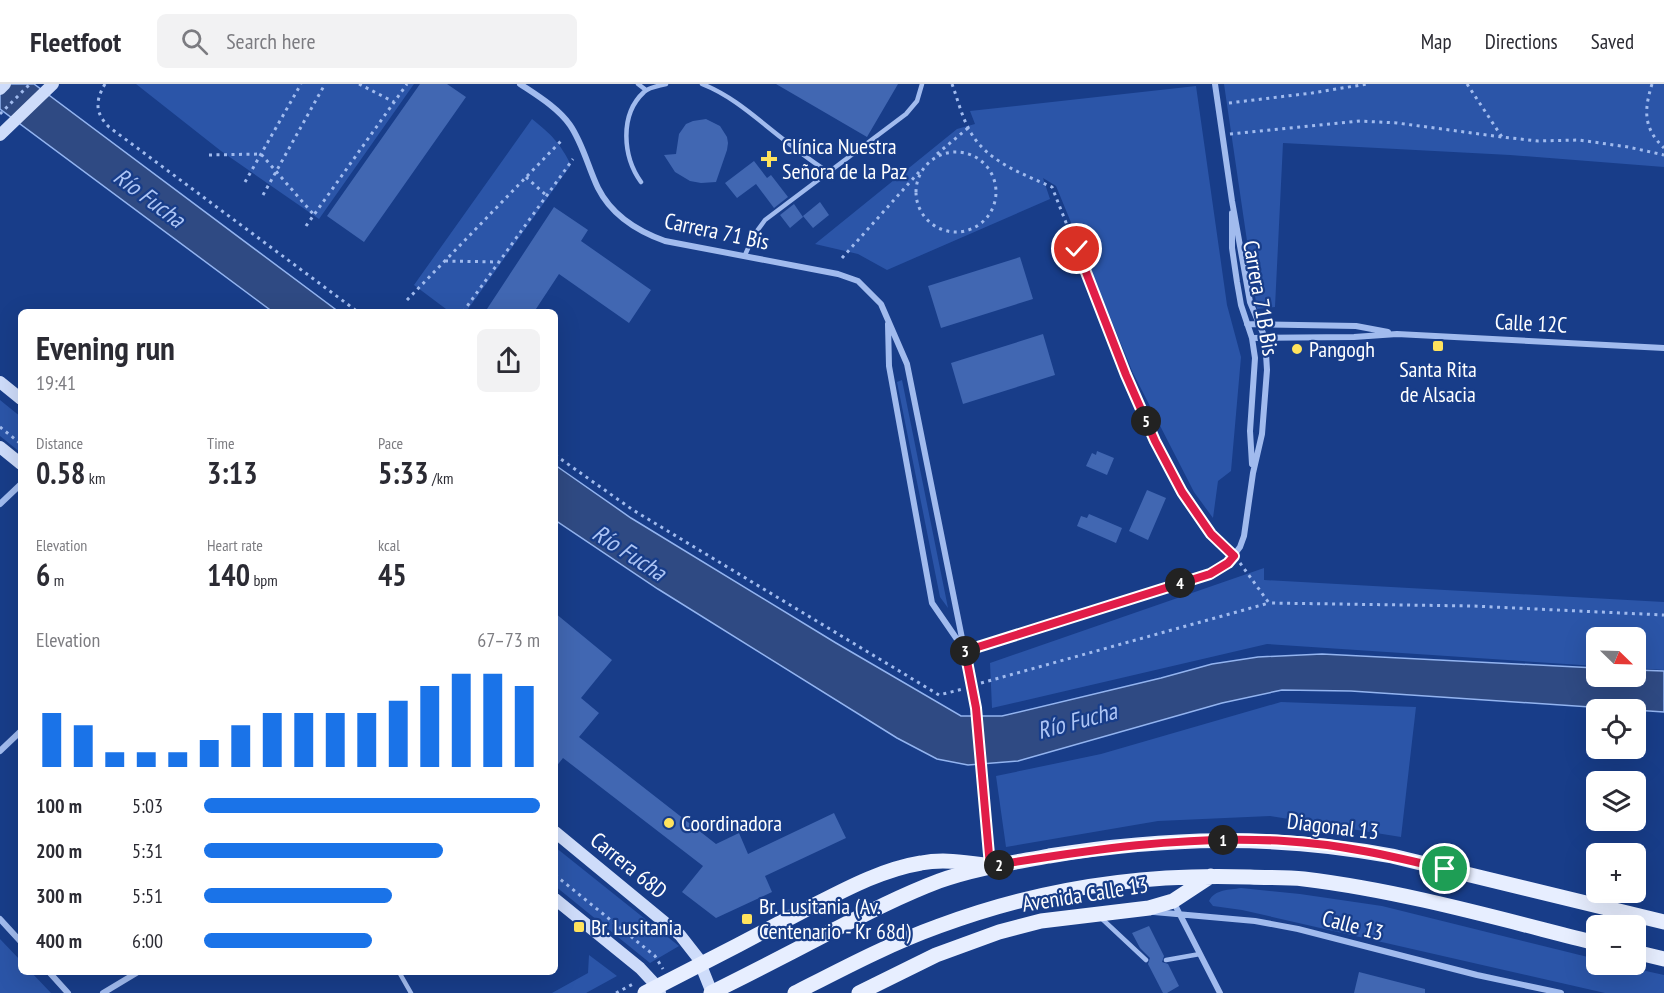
<!DOCTYPE html>
<meta charset="utf-8">
<style>
body{margin:0;font-family:"PT Sans Narrow",sans-serif;background:#f2f2f3;color:#2b2b33;height:100vh;display:flex;flex-direction:column;font-size:22px;white-space:nowrap}
*{box-sizing:border-box;margin:0}
p{font-size:20px;color:#7c7c81}
.icon{flex:none;width:33px;height:33px;fill:none;stroke:currentColor;stroke-width:2;stroke-linecap:round;stroke-linejoin:round}
.map{position:relative;flex:1;overflow:hidden}
.sheet{position:absolute;left:18px;top:225px;width:540px;height:666px;display:flex;flex-direction:column;background:#fff;border-radius:9px;box-shadow:0 6px 24px #0002}
.sheet>*{flex:none}
.needle{width:39px;rotate:113deg}
.buttons{position:absolute;left:1586px;top:543px;display:grid;gap:12px}
.buttons a{display:grid;place-items:center;width:60px;height:60px;border-radius:9px;background:#fff;box-shadow:0 6px 24px #0002;font-size:30px}
.pin{position:absolute;display:grid;place-items:center;width:51px;height:51px;color:#fff;margin:-26px;border:3px solid #fff;border-radius:50%;box-shadow:0 2px 6px #0007}
.km{position:absolute;width:30px;height:30px;margin:-15px;border-radius:50%;background:#222;color:#fff;font-size:16px;line-height:30px;text-align:center}
.round{display:grid;place-items:center;flex:none;width:63px;height:63px;border-radius:9px;background:#f2f2f3}
.summary{display:flex;align-items:center;justify-content:space-between;height:102px;padding:0 18px}
h1{font-size:33px;font-weight:800;line-height:45px}
.figures{display:grid;grid-template-columns:repeat(3,1fr);gap:9px;height:102px;padding:6px 18px}
.figures div{display:grid;align-content:center}
.figures b{font-size:30px;font-weight:800}
.figures small{font-size:16px;font-weight:400}
.figures p{font-size:16px}
.chart{height:168px;padding:12px 18px}
.chart p{display:flex;justify-content:space-between}
.chart svg{width:100%;height:108px;margin-top:6px;stroke:#1a73e8;stroke-width:6}
ul{padding:0 18px;list-style:none;font-size:20px}
li{display:grid;grid-template-columns:96px 72px 1fr;align-items:center;height:45px}
li i{height:15px;border-radius:8px;background:#1a73e8}
header{display:flex;align-items:center;gap:36px;box-sizing:border-box;height:84px;padding:0 30px;background:#fff;border-bottom:2px solid #e1e1e2}
header strong{font-size:28px}
nav{display:flex;gap:33px;margin-inline-start:auto;font-size:21px}
.search{width:420px;height:54px;background:#f2f2f3;display:flex;align-items:center;gap:15px;box-sizing:border-box;padding:0 21px;border-radius:9px;color:#7c7c81;font-size:22px}
.map>svg:first-child{display:block}
</style>
<header>
<strong>Fleetfoot</strong>
<div class="search"><svg class="icon" aria-label="search" viewBox="0 0 24 24"><circle cx="10" cy="10" r="6"/><path d="M15 15l6 6"/></svg>Search here</div>
<nav><a>Map</a><a>Directions</a><a>Saved</a></nav>
</header>
<div class="map">
<svg width="1664" height="909" viewBox="0 0 1664 909">
<rect width="100%" height="100%" fill="#183d89"/>
<path fill="#2b55a8" d="M136,0H414L319,135L221,67Z
M1224,0H1664V83L1510,71L1283,59L1275,223L1257,225Z
M1196,2L1227,221L1241,273L1231,387L1218,397L1213,434L1194,408L1133,289L1056,102L1043,94L1050,115L887,186L858,170L815,160L957,45L975,40L970,27Z
M532,35C551,50 560,59 571,81L466,228H450L414,201Z
M902,296L948,524L940,513L897,298Z
M0,316L21,333V369L0,352Z
M1264,484V496L1664,518V586L1635,584V554H1596V582L1267,560L992,624L990,579Z
M1281,618L1416,623L1401,753L1270,732L1158,737L1006,763L996,692L1101,670Z
M555,763L679,862L650,879L555,802Z
M1241,804L1300,810L1382,822L1596,875V880L1619,881L1664,891V909H1605L1242,826L1213,822L1209,817C1215,805 1229,806 1241,804Z
M0,855L21,877V888H31L51,909H0Z
M589,871L617,892L586,909H552L588,889Z"/>
<path fill="#2f4a83" stroke="#93b4f0" stroke-width="1.5" d="M0,0H34L339,228H273L0,25Z
M555,381L631,434L836,559L961,632H1002L1161,594L1212,580L1258,573L1322,570L1596,584V592H1635V586L1664,587V628L1351,607L1282,606L1222,619L1018,677L968,681L937,675L897,654L658,505L555,436Z"/>
<path fill="#4167b2" d="M420,0H447L466,13L364,158L327,132Z
M776,0H898L867,53Z
M706,35L720,42L727,53L728,59L727,66L716,98L701,99L690,97L675,88L664,71L676,70L679,50L686,40L693,37Z
M754,77L767,94L771,91L788,113L774,124L756,100L737,114L725,99Z
M820,118L829,131L813,144L803,132Z
M794,120L803,133L790,144L780,131Z
M554,123L588,146L581,157L651,206L629,239L559,190L534,228H485Z
M1020,173L1033,215L941,244L928,202Z
M1043,250L1055,291L963,320L951,279Z
M1097,367L1114,374L1107,391L1086,382L1092,369L1096,371Z
M1147,406L1166,414L1148,456L1129,447Z
M1089,430L1122,444L1116,459L1077,442L1081,432L1087,434Z
M555,529L612,576L581,614L599,629L579,653L716,760L739,749L748,770L834,729L846,754L765,792L772,808L716,834L682,808L703,782L563,674L555,684Z
M1149,842L1164,872L1162,878L1168,880L1179,902L1167,909H1163L1148,880L1150,874L1140,864L1132,849Z
M1359,888L1425,905V909H1354Z"/>
<g fill="none" stroke-linecap="round" stroke-linejoin="round">
<path stroke="#a1bbee" stroke-width="3" stroke-dasharray="3 4.5" stroke-linecap="butt" d="M105,0C95,17 95,29 109,43L358,228
M359,0L394,18
M952,0C958,16 962,34 971,49C988,78 1023,90 1052,103C1072,154 1092,204 1112,255C1140,326 1170,413 1227,465
M1467,0L1502,53
M1652,0C1644,26 1643,44 1664,64
M1229,19L1312,9L1367,0
M0,30L30,0
M1230,50L1360,37L1397,39L1502,53L1538,57L1579,56L1628,63L1664,71
M916 108a40 40 0 1 1 80 0a40 40 0 1 1-80 0Z
M937,70L968,44
M209,71L261,70L314,131
M526,93L547,112
M245,98L301,0
M263,111L325,0
M306,142L407,0
M842,174L919,88
M445,177L499,178
M407,216L563,55
M463,228L573,75
M0,343L21,360
M555,371L633,426L939,611L963,605
M1240,479L1269,519L1472,522L1664,531
M981,599L1269,519
M555,791L655,872L663,885
M616,909L633,900"/>
<path stroke="#a1bbee" stroke-width="4.5" d="M638,0L646,6
M702,0C735,13 759,37 787,58C800,69 815,79 829,89
M641,98C623,73 619,31 644,8C649,3 659,2 666,0
M745,171L754,151L765,136L906,30L917,17L922,0
M1100,833L1146,876
M1166,876L1200,870
M399,888L411,909"/>
<path stroke="#a1bbee" stroke-width="6" d="M520,0C538,12 558,24 570,41C583,60 588,83 598,104C612,132 637,147 665,157L838,190L858,197L881,220L907,280L976,624L990,782
M1232,129V164L1237,198L1241,221L1252,254L1255,274L1250,347L1252,380
M888,240L889,282L932,519L963,564
M1247,240L1356,242L1388,248
M1252,254L1354,253L1397,250L1664,264
M0,420L21,400
M965,567L1210,490L1228,479L1240,463L1244,452L1253,389L1262,350L1267,286L1265,254L1250,218L1232,117L1215,0
M0,667L21,647
M1173,817L1220,909
M1154,828L1255,837L1298,845L1477,891L1561,909
M0,835L21,858
M49,888L68,909
M103,909L138,888"/>
<path stroke="#cedcfa" stroke-width="12" d="M0,5L5,0
M0,51L53,0
M0,298L21,315
M0,363L21,380
M555,748L680,851L698,874L712,909
M555,815L640,884L653,898L660,909"/>
<path stroke="#e7eeff" stroke-width="15" d="M1635,868L1664,875
M645,909C696,883 748,856 799,829C837,810 878,786 921,779C942,775 963,778 984,781
M711,909C751,889 792,868 832,847C867,829 902,811 939,797C975,784 1012,779 1049,772C1165,753 1276,750 1392,772L1664,838
M795,909C842,885 889,860 939,842C1038,805 1144,789 1250,793C1268,794 1286,793 1304,795C1403,807 1500,835 1596,859
M859,909L936,871L999,848L1041,837L1149,824L1173,817L1211,792"/>
</g>
<g fill="none" stroke-linecap="round" stroke-linejoin="round">
<defs>
<path id="route" d="M1077,165L1126,291L1155,357L1182,408L1211,450L1234,472L1228,479L1210,490L965,567L976,624L990,782C1088,766 1185,751 1284,757C1339,760 1392,772 1445,785"/>
</defs>
<use href="#route" stroke="#fff" stroke-width="12"/>
<use href="#route" stroke="#e11d48" stroke-width="8"/>
</g>
<g fill="#ffe35d" stroke="#183d89" stroke-width="2">
<path d="M766 66h6v6h6v6h-6v6h-6v-6h-6v-6h6z"/>
<rect x="1432" y="256" width="12" height="12" rx="3"/>
<circle cx="1297" cy="265" r="6"/>
<circle cx="669" cy="739" r="6"/>
<rect x="741" y="829" width="12" height="12" rx="3"/>
<rect x="573" y="837" width="12" height="12" rx="3"/>
</g>
<g text-anchor="middle" stroke-width="4.5" stroke-linejoin="round" paint-order="stroke">
<g font-size="22" fill="#fff" stroke="#183d89" text-anchor="start">
<text x="782" y="70">Clínica Nuestra<tspan x="782" dy="25">Señora de la Paz</tspan></text>
<text x="1309" y="273">Pangogh</text>
<text x="1438" y="293" text-anchor="middle">Santa Rita<tspan x="1438" dy="25">de Alsacia</tspan></text>
<text x="681" y="747">Coordinadora</text>
<text x="759" y="830">Br. Lusitania (Av.<tspan x="759" dy="25">Centenario - Kr 68d)</tspan></text>
<text x="591" y="851">Br. Lusitania</text>
</g>
<g font-size="22" fill="#fff" stroke="#183d89">
<text transform="translate(717 147) rotate(12)" y="8">Carrera 71 Bis</text>
<text transform="translate(1261 214) rotate(80)" y="8">Carrera 71B Bis</text>
<text transform="translate(1531 239) rotate(3)" y="8">Calle 12C</text>
<text transform="translate(1333 742) rotate(7)" y="8">Diagonal 13</text>
<text transform="translate(629 781) rotate(39)" y="8">Carrera 68D</text>
<text transform="translate(1085 810) rotate(-9)" y="8">Avenida Calle 13</text>
<text transform="translate(1353 841) rotate(15)" y="8">Calle 13</text>
</g>
<g font-size="24" font-style="italic" fill="#adc5f5" stroke="#183d89">
<text transform="translate(149 114) rotate(37)" y="8">Río Fucha</text>
<text transform="translate(629 469) rotate(33)" y="8">Río Fucha</text>
<text transform="translate(1077 637) rotate(-15)" y="8">Río Fucha</text>
</g>
</g>
</svg>
<div class="buttons">
<a><svg class="needle" viewBox="-14 -14 28 28"><path d="M0-13l5 13h-10z" fill="#e53935"/><path d="M0 13l5-13h-10z" fill="#7c7c81"/></svg></a>
<a><svg class="icon" aria-label="locate" viewBox="0 0 24 24"><circle cx="12" cy="12" r="6"/><path d="M12 2v4M12 18v4M2 12h4M18 12h4"/></svg></a>
<a><svg class="icon" aria-label="layers" viewBox="0 0 24 24"><path d="M12 4l9 5-9 5-9-5zM3 14l9 5 9-5"/></svg></a>
<a>+</a>
<a>−</a>
</div>
<div class="pin" style="left:1445px;top:785px;background:#1e9e55"><svg class="icon" aria-label="arrive" viewBox="0 0 24 24"><path d="M6 21V4h12l-3 4 3 4H6"/></svg></div>
<div class="pin" style="left:1077px;top:165px;background:#d93025"><svg class="icon" aria-label="check" viewBox="0 0 24 24"><path d="M5 12l5 5 9-10"/></svg></div>
<b class="km" style="left:1223px;top:756px">1</b>
<b class="km" style="left:999px;top:781px">2</b>
<b class="km" style="left:965px;top:567px">3</b>
<b class="km" style="left:1180px;top:499px">4</b>
<b class="km" style="left:1146px;top:337px">5</b>
<section class="sheet">
<div class="summary"><div><h1>Evening run</h1><p>19:41</p></div><a class="round"><svg class="icon" aria-label="share" viewBox="0 0 24 24"><path d="M12 15V3M7 8l5-5 5 5M5 13v7h14v-7"/></svg></a></div>
<div class="figures">
<div><p>Distance</p><b>0.58<small> km</small></b></div>
<div><p>Time</p><b>3:13</b></div>
<div><p>Pace</p><b>5:33<small> /km</small></b></div>
</div>
<div class="figures">
<div><p>Elevation</p><b>6<small> m</small></b></div>
<div><p>Heart rate</p><b>140<small> bpm</small></b></div>
<div><p>kcal</p><b>45</b></div>
</div>
<div class="chart"><p><span>Elevation</span>67–73 m</p>
<svg viewBox="0 0 160 44" preserveAspectRatio="none"><path d="M5 44V22M15 44V27M25 44V38M35 44V38M45 44V38M55 44V33M65 44V27M75 44V22M85 44V22M95 44V22M105 44V22M115 44V17M125 44V11M135 44V6M145 44V6M155 44V11"/></svg>
</div>
<ul>
<li><b>100 m</b>5:03<i style="width:100%"></i></li>
<li><b>200 m</b>5:31<i style="width:71%"></i></li>
<li><b>300 m</b>5:51<i style="width:56%"></i></li>
<li><b>400 m</b>6:00<i style="width:50%"></i></li>
</ul>
</section>
</div>
